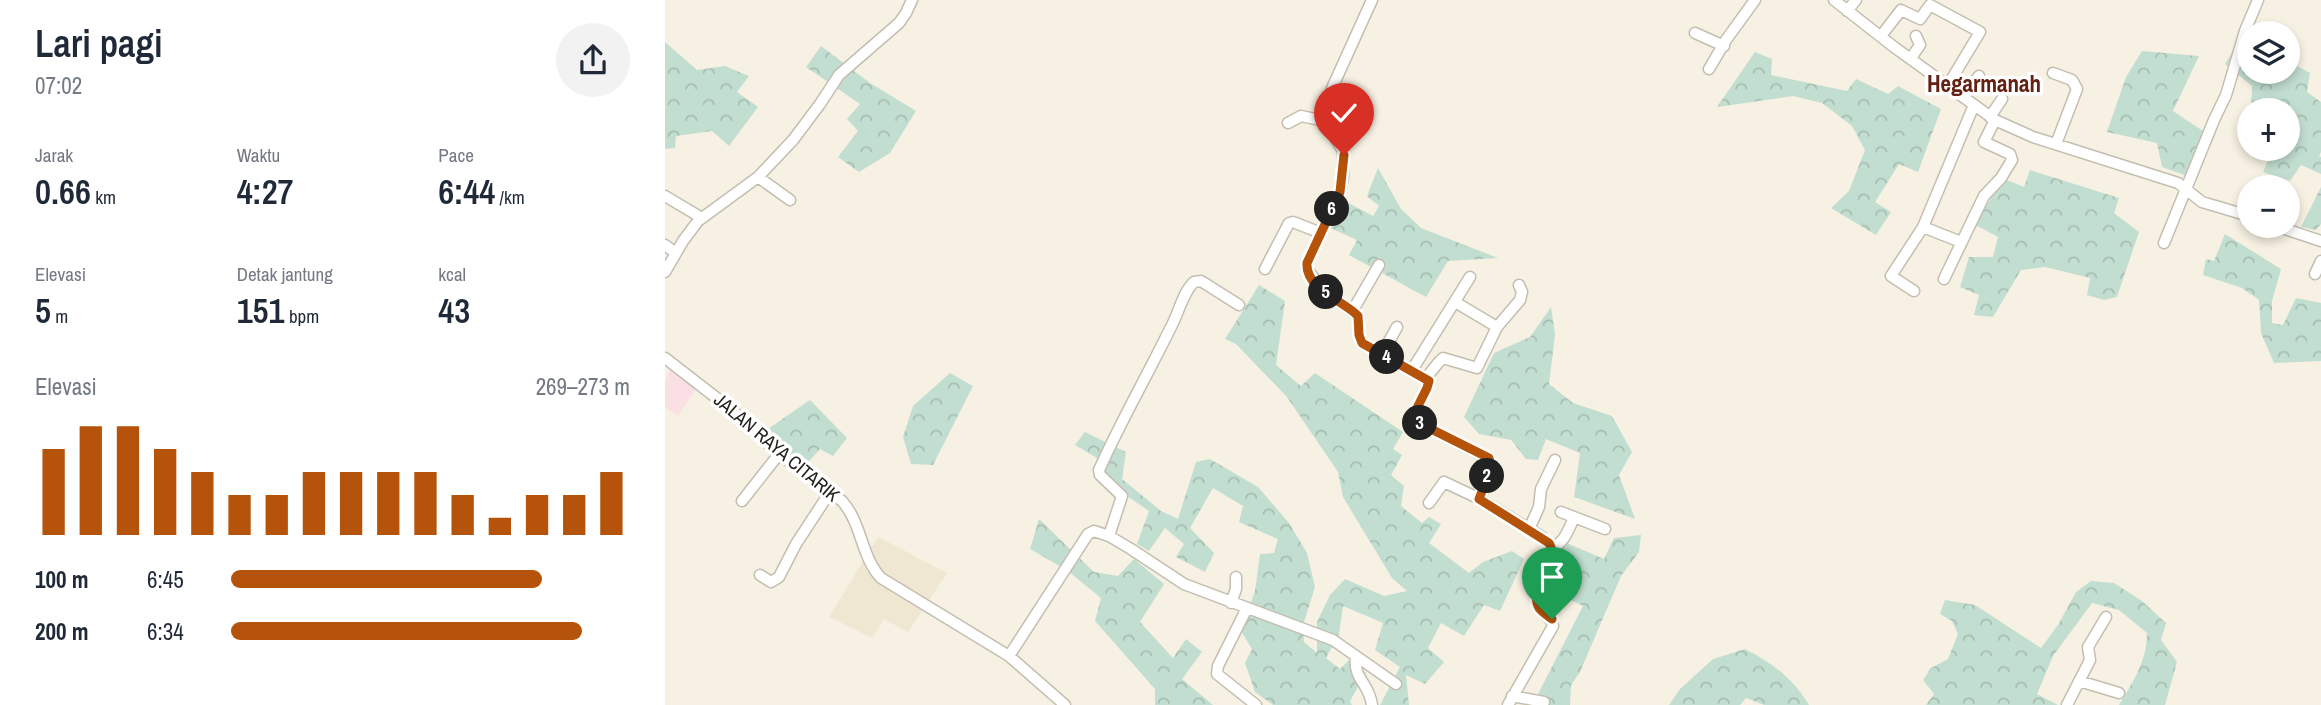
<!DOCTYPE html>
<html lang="id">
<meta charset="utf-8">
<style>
body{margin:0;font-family:"Archivo Narrow",sans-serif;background:#f2f2f3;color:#1f2937;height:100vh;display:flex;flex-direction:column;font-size:26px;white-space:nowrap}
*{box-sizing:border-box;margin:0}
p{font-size:23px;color:#747a83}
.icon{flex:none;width:38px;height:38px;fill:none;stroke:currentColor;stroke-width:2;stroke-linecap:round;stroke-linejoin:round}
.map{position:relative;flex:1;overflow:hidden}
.panel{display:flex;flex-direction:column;background:#fff;width:665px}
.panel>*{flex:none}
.tools{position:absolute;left:1572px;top:21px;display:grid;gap:14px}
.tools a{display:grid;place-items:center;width:63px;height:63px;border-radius:50%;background:#fff;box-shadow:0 4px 10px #0003;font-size:35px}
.pin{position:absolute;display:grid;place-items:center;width:60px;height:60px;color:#fff;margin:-72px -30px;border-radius:50% 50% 50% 0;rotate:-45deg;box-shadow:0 0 7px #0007}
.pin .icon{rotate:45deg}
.km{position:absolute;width:35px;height:35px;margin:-18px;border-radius:50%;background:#222;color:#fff;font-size:19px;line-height:35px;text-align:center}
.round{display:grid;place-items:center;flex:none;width:74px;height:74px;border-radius:37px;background:#f2f2f3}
.head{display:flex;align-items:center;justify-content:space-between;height:119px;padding:0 35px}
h1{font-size:38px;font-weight:600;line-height:52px}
.metrics{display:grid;grid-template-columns:repeat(3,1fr);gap:10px;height:119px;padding:7px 35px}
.metrics div{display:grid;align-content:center}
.metrics b{font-size:35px;font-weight:600}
.metrics small{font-size:19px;font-weight:400}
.metrics p{font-size:19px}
.chart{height:196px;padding:14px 35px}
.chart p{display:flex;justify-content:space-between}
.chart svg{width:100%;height:126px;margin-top:7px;stroke:#b45309;stroke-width:6}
ul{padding:0 35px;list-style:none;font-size:23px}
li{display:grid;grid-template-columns:112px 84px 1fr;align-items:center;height:52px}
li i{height:18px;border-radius:9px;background:#b45309}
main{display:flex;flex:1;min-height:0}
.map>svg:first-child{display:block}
</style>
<main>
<section class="panel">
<div class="head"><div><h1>Lari pagi</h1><p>07:02</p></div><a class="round"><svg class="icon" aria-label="share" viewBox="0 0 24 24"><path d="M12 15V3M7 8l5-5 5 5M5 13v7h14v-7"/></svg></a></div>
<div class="metrics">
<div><p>Jarak</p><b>0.66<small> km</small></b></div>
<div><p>Waktu</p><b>4:27</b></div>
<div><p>Pace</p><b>6:44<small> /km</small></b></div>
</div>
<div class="metrics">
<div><p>Elevasi</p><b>5<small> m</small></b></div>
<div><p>Detak jantung</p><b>151<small> bpm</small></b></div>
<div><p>kcal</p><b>43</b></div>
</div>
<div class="chart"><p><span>Elevasi</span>269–273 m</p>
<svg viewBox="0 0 160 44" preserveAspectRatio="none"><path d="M5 44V14M15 44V6M25 44V6M35 44V14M45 44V22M55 44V30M65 44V30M75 44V22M85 44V22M95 44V22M105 44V22M115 44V30M125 44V38M135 44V30M145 44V30M155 44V22"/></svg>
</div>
<ul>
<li><b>100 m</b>6:45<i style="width:78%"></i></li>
<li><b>200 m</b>6:34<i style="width:88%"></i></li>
</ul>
</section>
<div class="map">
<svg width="1656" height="705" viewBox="0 0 1656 705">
<defs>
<pattern id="forest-crowns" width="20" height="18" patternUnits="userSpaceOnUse" patternTransform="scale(1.75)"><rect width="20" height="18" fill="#c2ded0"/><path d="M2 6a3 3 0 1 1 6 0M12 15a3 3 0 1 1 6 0" fill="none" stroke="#a6beb2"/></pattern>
</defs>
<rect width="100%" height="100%" fill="#f7f1e3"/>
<path fill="#fae0e5" d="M8,366L33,386L13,416L0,407V380Z"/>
<path fill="#efe7d1" d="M213,537L282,573L243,632L219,619L207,638L164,617Z"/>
<path fill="url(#forest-crowns)" d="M0,42L32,70L60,66L84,76L72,92L93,107L64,146L47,131L11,136L10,148L0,149Z
M1572,45L1584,48V72H1622V60L1645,73L1642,92L1656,102V152L1654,156L1656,157V174L1636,165L1625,181L1598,172L1608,149H1622V110H1586L1587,86L1560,64Z
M156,46L205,83L251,111L225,153L194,172L173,157L193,131L182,119L195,104L141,67Z
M1477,51L1534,56L1508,111L1541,133L1522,176L1497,167L1492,143L1442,132L1461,77Z
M1090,52L1107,59L1106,75L1182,91L1191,79L1223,94L1233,86L1276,109L1253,172L1234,164L1210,202L1226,212L1211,235L1166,208L1184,191L1200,150L1187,126L1157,103L1128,96L1052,107Z
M713,168L736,209L756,228L833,258L783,261L761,297L684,255L692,240L661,226L672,197L708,216L714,206L702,196Z
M1365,170L1454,198L1449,213L1474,232L1452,297L1439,300L1422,295L1425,278L1380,267L1356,270L1328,317L1309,315L1314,295L1295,287L1304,257H1328L1333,237L1309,224L1339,179L1359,187Z
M1656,187V224L1651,230L1636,227Z
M1560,234L1616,269L1607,301V323L1618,325L1631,298L1656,303V361L1609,363L1596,333L1594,300L1577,288L1538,275L1541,259L1549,261Z
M594,285L620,301L611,365L636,386L650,373L738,432L728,449L737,455L726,475L739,486L736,506L757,523L764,517L776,524L764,543L804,573L818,562L847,551L859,559L835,611L819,605L799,636L776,623L763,648L779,662L760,684L741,675L744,705H715L735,667L710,650L718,623L678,606L674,634L661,658L675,669L684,660L701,673L685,701L687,705H608L590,692L580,663L587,649L576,631L590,591L595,554L609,553L613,539L574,522L578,506L548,488L525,528L549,553L540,572L511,557L519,544L500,528L484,551L472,544L484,511L437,479V461L410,445L420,432L461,452L457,479L496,511L513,519L531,462L545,459L593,487L624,523L642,553L650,587L638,625L639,642L652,653V622L665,595L680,579L719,596L742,591L727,578L678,497L673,472L622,397L571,344L560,339Z
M886,307L890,335L884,384L908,403L947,416L967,452L954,475L970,519L909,497L915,453L881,439L873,460L861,459L846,440L814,434L799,417L829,353L865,337Z
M285,373L308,386L268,465L246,464L238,437L248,406Z
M145,400L182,438L168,456L155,449L138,468L110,452L97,433Z
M374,519L429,572L453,576L469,559L499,584L475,622L508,658L521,639L537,652L517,679L548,705H490V689L430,621L436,598L403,571L365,549Z
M976,535L974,552L956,576L915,672L906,685L905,705H885L873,694L918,606L898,596V580L888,572L897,541L939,559L949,538Z
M1426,581L1449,583L1477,601L1501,623L1496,640L1512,662L1500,705H1454C1468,682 1482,661 1482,633L1454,610L1427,603L1388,656L1372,694L1393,705H1261L1269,694L1258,680L1266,668L1283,659L1293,634L1287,621L1275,614L1280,600L1310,605L1376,648L1393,625L1411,592Z
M1080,649C1109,664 1127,678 1144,705H1099L1081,698L1075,705H1004L1015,689L1048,659Z"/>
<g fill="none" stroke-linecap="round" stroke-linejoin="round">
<defs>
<path id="minor" d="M707,0L668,86L659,112L660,121L678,151V177L675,192L642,263V269L657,289L693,316L694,335L697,343L764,381L762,388L750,412L754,423L824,459L826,468L815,499L877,537L887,548C889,567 873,579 872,597C871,611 886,614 888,626L843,705
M1169,0L1229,47L1330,120L1368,137L1513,183L1537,202L1584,216
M1182,11L1191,0
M1030,33L1059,46
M1216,36L1236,10L1255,19L1265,5L1315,32L1283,85
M1246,58L1255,45L1251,36
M1044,69L1061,40L1090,0
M1388,73L1407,80L1412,89L1391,144
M1299,96L1314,76
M1325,117L1337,99
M623,123L636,116L660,121
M93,177L125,200
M0,196L37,218
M1611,226L1656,241
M1258,227L1296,242
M1499,243L1549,120L1561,95L1580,31L1593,0
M0,245L11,253
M600,269L624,223L628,222L656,233
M0,272L18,241L33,221L93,177L128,140L155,104L174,75L234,23L241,13L247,0
M1650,274L1656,261
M1279,279L1319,196L1336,178L1347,160L1345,154L1319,142L1330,120
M1249,291L1226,276L1258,227L1309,105
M790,302L832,327
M688,310L714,265
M717,354L732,327
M0,358L67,410L114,454L177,501C197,523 196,557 216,578L344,656L400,705
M747,370L805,277
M761,378L773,363L778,358L812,368L832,327L855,300L857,292L854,285
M77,501L114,454
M764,503L779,482L815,499
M896,512L940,529
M864,529L874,507L876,489L890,460
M444,536L457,496L435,475L434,470C456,421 483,374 507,325C514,312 518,292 529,282L536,281L574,305
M887,548C900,542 903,530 909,518
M95,575L106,582L114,577L131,544L165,492
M566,603L571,589V577
M582,608L553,666L552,674L591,705
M344,656L423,534L429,531L444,536L466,549L519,584L668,640L731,684
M691,656C688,680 704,682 707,705
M1414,681L1454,693
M847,696L879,702
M1402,705L1425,660L1423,647L1441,617"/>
</defs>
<use href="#minor" stroke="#c3beb0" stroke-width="13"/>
<use href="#minor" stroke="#fff" stroke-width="10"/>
</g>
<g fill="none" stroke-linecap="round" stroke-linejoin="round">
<defs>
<path id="route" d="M679,155L675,192L642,263C640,289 678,300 693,316L694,335L697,343L764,381L762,388L750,412L754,423L824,458L826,468L814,499L884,543C898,567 862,589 874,608C877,612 883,616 887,619"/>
</defs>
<use href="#route" stroke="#fff" stroke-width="14"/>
<use href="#route" stroke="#b45309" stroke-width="9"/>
</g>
<g text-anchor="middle" stroke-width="7" stroke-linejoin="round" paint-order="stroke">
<g font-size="19" fill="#211f1a" stroke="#fff">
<text transform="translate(112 447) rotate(40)" y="7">JALAN RAYA CITARIK</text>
</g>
<g font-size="23" font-weight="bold" fill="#632013" stroke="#fff">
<text x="1319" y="92">Hegarmanah</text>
</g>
</g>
</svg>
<div class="tools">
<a><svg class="icon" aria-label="layers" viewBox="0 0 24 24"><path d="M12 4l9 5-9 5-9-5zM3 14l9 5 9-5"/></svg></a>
<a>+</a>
<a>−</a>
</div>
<div class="pin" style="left:887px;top:619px;background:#1e9e55"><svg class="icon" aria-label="arrive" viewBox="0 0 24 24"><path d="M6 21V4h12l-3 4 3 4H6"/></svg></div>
<div class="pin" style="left:679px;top:155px;background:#d93025"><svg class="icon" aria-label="check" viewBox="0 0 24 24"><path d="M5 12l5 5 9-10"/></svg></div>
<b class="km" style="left:822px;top:476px">2</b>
<b class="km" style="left:755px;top:423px">3</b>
<b class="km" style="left:722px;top:357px">4</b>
<b class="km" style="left:661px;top:292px">5</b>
<b class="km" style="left:667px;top:209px">6</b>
</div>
</main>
